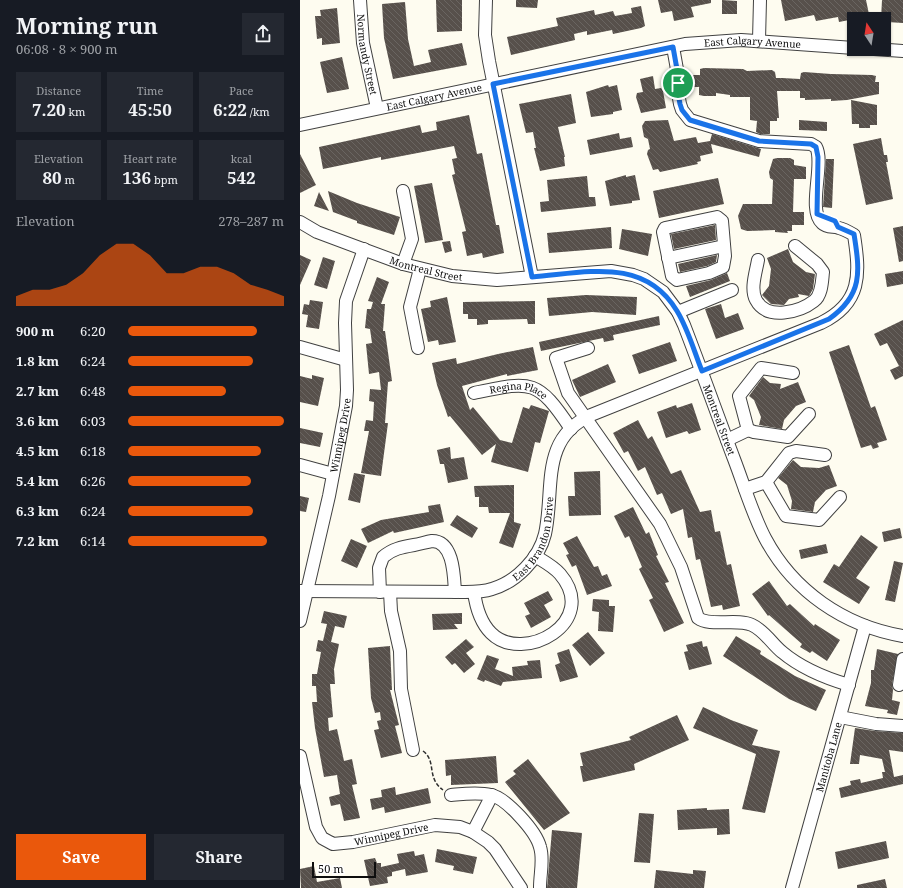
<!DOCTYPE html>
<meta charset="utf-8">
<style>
body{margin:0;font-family:"Noto Serif",serif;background:#242831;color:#f1f3f6;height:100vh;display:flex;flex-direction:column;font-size:15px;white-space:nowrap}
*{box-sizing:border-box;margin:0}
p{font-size:13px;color:#9ea1a6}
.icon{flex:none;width:22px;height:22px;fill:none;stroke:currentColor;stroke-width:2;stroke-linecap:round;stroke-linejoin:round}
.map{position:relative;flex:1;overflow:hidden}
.side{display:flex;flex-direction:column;background:#171b24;width:300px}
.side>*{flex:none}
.needle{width:26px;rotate:348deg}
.buttons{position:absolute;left:547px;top:12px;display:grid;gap:8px}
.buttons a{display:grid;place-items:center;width:44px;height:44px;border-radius:0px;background:#171b24;box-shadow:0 1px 3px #0004;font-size:20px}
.scale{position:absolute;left:12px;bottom:10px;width:64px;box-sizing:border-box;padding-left:4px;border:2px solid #0e0e0e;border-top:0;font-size:11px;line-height:14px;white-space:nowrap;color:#0e0e0e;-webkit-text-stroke:3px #fff;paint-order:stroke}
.pin{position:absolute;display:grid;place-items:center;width:34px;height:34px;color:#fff;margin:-17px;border:2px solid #fff;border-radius:50%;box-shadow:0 1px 4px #0007}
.round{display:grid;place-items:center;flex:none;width:42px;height:42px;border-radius:0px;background:#242831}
.headline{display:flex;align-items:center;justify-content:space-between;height:68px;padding:0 16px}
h1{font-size:22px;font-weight:700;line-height:30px}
.figures{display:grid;grid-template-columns:repeat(3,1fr);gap:6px;height:68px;padding:4px 16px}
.figures div{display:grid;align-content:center;border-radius:0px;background:#242831;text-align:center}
.figures b{font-size:17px;font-weight:700}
.figures small{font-size:11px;font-weight:400}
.figures p{font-size:11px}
.chart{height:112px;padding:8px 16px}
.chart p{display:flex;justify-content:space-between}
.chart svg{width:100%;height:72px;margin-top:4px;fill:#ea580c;opacity:.7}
.button{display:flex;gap:8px;margin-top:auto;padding:8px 16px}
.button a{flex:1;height:46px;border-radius:0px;background:#ea580c;color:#fff;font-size:16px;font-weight:700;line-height:46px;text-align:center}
.button a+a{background:#242831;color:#f1f3f6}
ul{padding:0 16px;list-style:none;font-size:13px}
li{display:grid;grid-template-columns:64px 48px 1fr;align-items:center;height:30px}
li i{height:10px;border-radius:5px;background:#ea580c}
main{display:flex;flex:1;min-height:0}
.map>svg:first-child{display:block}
</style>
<main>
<section class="side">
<div class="headline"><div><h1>Morning run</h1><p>06:08 · 8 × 900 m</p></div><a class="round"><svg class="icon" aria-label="share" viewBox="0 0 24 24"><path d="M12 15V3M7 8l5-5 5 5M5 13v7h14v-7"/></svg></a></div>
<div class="figures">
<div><p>Distance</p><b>7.20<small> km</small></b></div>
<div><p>Time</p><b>45:50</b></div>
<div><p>Pace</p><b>6:22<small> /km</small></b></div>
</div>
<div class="figures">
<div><p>Elevation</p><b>80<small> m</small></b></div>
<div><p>Heart rate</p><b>136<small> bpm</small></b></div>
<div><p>kcal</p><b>542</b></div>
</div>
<div class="chart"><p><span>Elevation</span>278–287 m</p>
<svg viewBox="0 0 160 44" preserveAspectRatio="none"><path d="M0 44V38L10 34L20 34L30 31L40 24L50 13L60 6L70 6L80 13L90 24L100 24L110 20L120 20L130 24L140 31L150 34L160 38V44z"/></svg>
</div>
<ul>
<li><b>900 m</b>6:20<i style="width:83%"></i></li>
<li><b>1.8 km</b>6:24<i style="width:80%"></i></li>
<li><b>2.7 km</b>6:48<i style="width:63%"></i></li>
<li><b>3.6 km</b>6:03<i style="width:100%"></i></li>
<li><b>4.5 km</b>6:18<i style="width:85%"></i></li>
<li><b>5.4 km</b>6:26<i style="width:79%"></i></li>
<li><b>6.3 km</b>6:24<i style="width:80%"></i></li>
<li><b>7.2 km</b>6:14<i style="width:89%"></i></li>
</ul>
<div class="button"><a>Save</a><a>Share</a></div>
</section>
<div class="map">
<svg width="603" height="888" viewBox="0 0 603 888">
<defs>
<pattern id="building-back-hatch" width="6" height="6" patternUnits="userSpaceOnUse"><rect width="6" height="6" fill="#57504b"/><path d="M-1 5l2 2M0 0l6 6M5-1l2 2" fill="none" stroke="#6a6561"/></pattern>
</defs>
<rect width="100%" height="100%" fill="#fefcf0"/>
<path fill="url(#building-back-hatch)" d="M136,0H162V31L137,32Z
M216,0H238L237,8L216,7Z
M358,0H411V3L391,7L394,17L374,21L372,11L361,13Z
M422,0L437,1V14H422Z
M481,0H566L570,19H554L539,22L538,17L516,21L514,15L485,21Z
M582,0H603V23L587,22V20L581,19Z
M105,2L108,39L114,66L131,62L128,50L162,43L167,65L93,79L84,38L82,4Z
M341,6L345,26L341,28L313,34L312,30L287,35V31L274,34L275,40L211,55L207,37L258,26L256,18L294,10L295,15L313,11L315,16L332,13L331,8Z
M37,8L40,43L22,45V38L17,39L15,16H21L20,10Z
M42,57L49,89L27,93L20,62Z
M404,68L443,69L447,71L472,70L475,72L476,78H482L500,79L501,73L504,72L531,74L572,75L576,76L575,82H579V94L547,100L531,101V99L505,100V98H500V91H477L479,118H477V121H470V134H460L456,132L457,121L450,120V97H430V95L416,93V96H404L399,95V87H386L387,75H400V69Z
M353,76L355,89L361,88L363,91L366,108L341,113L336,97L337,93L343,92L340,79Z
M308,85L309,87L317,85L322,110L313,112V114L291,117L286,92Z
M271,94L276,123L258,127L265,157H264L265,166L240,171L234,148H236L233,132L226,133L219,104Z
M551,100L577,105V125H570V128H559V124H552Z
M169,115L177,154L182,153L196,225H199L204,253L183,258L182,253L167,256L162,232L166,231L152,175L155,174L152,159L157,158L154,146L81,160V157L23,169L19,147L120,125L122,133L137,130L136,122Z
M368,120L374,141L396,137L398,143L410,141L412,134L461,149L459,157L411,144L413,153L400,156L401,161L397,162L398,164L360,172L358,169L353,170L347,154L348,150L350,149L348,139L344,137L342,126L345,121Z
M499,120L527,122V131L499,130Z
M319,133L320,139L331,137L333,147L290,155L287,140Z
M581,138L584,155H587L588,162H586L593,199L566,205L553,144Z
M0,154L16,185L0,193Z
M477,158H490L494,160V165L506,167V179H494L493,212H504V225H492V231H487L488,233L475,232V230L447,231L441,229L438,216L443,204H472L473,180L470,178L469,172L473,159Z
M526,159H534L532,208L523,207Z
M326,175V177L335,175L340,200L332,201V203L310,206L305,181Z
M287,176L289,197H295L296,206L241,212L240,202L249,201L247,180Z
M418,178L424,204L359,218L353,191Z
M132,183L143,240L125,243L114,186Z
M28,191L57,203L100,217L94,235L57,223V221L33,212Z
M19,192L29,211L14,206Z
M415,225L416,240L374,249L371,234Z
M603,226V261L599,262L593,228Z
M311,227L312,248L249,253L247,233Z
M322,229L352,234L348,256L319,249Z
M150,241L152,251L145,253L142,242Z
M488,249L493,262L506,272L515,274L513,289L509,296L498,294L499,297L489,299L484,305L471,304L462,295L469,286L471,269L467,258Z
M0,255L11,260L0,285Z
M417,255L416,262L407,266L380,272L378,264Z
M23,257L35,261L27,289L14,285Z
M603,271V284L587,287L585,274Z
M427,273L430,281L390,297L386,286L411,280Z
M77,277L89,282L81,304H85L83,331H85L92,381L88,382L85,423H88L81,476L61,473L69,431H64L66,420L73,421L74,402L69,401L70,389L81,390L79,372L69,374L66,344L72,343L70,329L65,328L67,309H71L73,302L68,301Z
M286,295L337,297L336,315L292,312L249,316L247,298Z
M147,297L156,342L139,345L138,340L128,342L121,309L131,307L130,301Z
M10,300L23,302L19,329L6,327L8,315L2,314L4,304L9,305Z
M235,301V324H228L227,319L188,320V324L177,325V319H168V314H163V302Z
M421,304L425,318L438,313L444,329L416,339L405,309Z
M359,316L360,325L313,335L314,340L304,342L303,338L241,351L239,342Z
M603,320V376L595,380L590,370L599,366L587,343L580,346L574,334Z
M370,342L377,361L339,374L332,355Z
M549,345L571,408L575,406L587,440L577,443L579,447L573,449L571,445L561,448L529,352Z
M233,347L238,370L207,376V374L162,386L170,410L173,407L200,440L212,443L223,407L229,409L231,405L249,411L240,443L235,442L228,472L191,462L196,444L182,455L150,416L148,417L137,385L132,363L156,358L157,364L198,354Z
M308,364L316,382L280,397L272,380Z
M12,375L24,378L18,406L0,402V376L12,379Z
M463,377L470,383L481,384L480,389L498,382L506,402L496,406L484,420L482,429L459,425L461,417L454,400L449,396Z
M392,403L401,430L389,434L387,431L366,438L357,412L376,405L377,408Z
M338,420L348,439L352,436L371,474L381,470L400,512L411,510L415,532L420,531L427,565L431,564L440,606L423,610L422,605L411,607L400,559L396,560L392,537L388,538L383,509L371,514L362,493L357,495L345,467L338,471L328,451L324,453L313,433Z
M0,428L23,433L20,447L0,443Z
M150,447L151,459L164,457L168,479L148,483L144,464H140L137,450Z
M493,460L501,467L519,468L529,465L537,486L526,490L515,502L513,512L491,509L492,501L487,485L478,478Z
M300,471L301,515L269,516L268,496H275L274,472Z
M54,473L65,475L60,503L48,500Z
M214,485V522L221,524L213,548L199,543L210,513H189L188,507H179V497H175L174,486Z
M0,496L9,498L6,512L0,511Z
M140,504L144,522L94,533L93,531L68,543L61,529L81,520L129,512L128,506Z
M333,507L346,534L349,532L358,555L356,556L369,582L365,583L384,623L364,632L349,600L353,598L339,569L342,567L329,536L325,538L314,516Z
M157,515L178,528L172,538L150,525Z
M600,528L602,538L584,542L582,532Z
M561,535L578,547L556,578L570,587L559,604L523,582L534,564L539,567Z
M277,536L294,567L298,566L302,576L307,574L312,586L287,595L276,565L272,567L266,555L269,554L263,543Z
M51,539L67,546L57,568L41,561Z
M526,544L528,553L501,559L499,550Z
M594,561L603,563L595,602L585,600Z
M469,581L487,606L490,604L514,626L515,624L540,640L527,661L512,651L510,653L500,647L502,644L469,615L468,616L452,594Z
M248,591L253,600L244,605L251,617L231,628L225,616L230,614L224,603Z
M293,599L309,600V606H315L313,632L298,631L299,612L292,611Z
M24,611L47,616L44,628L35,626L31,642L39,644L34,669L35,684H30L33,717L28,718L29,731L37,729L44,761L52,759L57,784L52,785L60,818L44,821L40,804L31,806L29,797L40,794L37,775L24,777L15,728L12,702H17L16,686H12V674H17L21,652L16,651L18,640L23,641L27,624L21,623Z
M162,613V624H154L158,629L133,630L132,614Z
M288,632L305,653L290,666L272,645Z
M436,636L461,651L460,654L495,676L526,690L516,711L489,699L423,656Z
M166,639L174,647L166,653L175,664L164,673L155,663L152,665L145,657Z
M402,641L403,647L407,646L412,664L389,670L384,652L388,651L386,645Z
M90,646L92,690H90L99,725L95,726L102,753L81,758L74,730L79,729L77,721L81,720L80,712L75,713L71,698L68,648Z
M269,649L278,677L260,682L255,665L260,663L257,653Z
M577,649L598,654L592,684L593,690L592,700L600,702L597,715L587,713L588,710L565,706L571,683V670H574Z
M187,655L199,659L195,669L213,676L212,667L228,665L227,661L240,660L242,678L203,682L201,686L185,680L184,682L177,679Z
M403,707L431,720L458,730L452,745L480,751L465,813L442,809L456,754L393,728Z
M377,715L389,740L334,764L335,770L283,782L280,766H283L280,753L331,740L329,737Z
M555,728L575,731L603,733V752L589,750L594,777L603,775V784L541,798L539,788L551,785L550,781L560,779L561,783L583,778L582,772H585L582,759L560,755L559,764H550Z
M196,756L198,783L151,785V775L146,776L145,760Z
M228,759L270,813L244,830L205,782L216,774L213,771Z
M95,787L96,795L128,788L131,803L85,813L84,807L72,810L70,799L82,797L81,790Z
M407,808V810L429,809L430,834L417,835V828L378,830L377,810Z
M339,813L354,814L350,863L334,862Z
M252,830L282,833L277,888H247Z
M586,841L589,858L538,869L535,852Z
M137,849L177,857L173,874L153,870L154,866L135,862Z
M114,851L115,856L124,854L128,872L106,876L105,869L92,872V876L87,877L88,883L70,886L64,860L75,858L77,863H81V867L99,863L97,854Z
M14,866L17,882L40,878L42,888H1L0,869Z
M356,870L393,874V870L406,871L404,888H354Z
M585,879L587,888H557V885Z"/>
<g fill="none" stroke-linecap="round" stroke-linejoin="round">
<defs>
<g id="minor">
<path id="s1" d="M60,0L63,43L77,108"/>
<path d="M186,0L185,35L189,61L232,277"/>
<path d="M459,40L460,0"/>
<path d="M574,49L603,51"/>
<path id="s2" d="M0,125L385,44L441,40L554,48"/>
<path d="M417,217L422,221L425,256L423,267L409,273L377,280L372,276L363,232L365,228Z"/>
<path id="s3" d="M0,222L17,232L103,264L152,276L197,280L311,271L333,275L344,279L363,292L378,312L384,325C401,369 417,414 434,459C444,485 452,513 465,538C493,591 544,626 603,636"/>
<path d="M368,258L424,246"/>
<path d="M458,260C456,272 450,289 456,300C467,321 500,312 514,301C522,295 522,281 523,272L517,264L495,246"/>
<path d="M103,264L112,239L103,191"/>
<path d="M378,312L432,290"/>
<path d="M0,347L46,360"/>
<path d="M118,348L110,307L120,269"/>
<path d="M288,348L256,358L268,393L360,524L381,567L398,618C410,627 437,618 452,625C465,631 472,644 482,652C501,668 525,678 549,685"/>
<path id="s4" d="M174,393C231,381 237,378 271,429"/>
<path d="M448,430L439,396L461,368L493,373"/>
<path d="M427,440L448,430L454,432L488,437L509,414"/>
<path d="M0,465L33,474"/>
<path d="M466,482L486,516L519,520L540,497"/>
<path d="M445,489L466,482L489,453L496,451L525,455"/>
<path id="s5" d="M0,591L165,592C174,592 183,592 192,589C216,582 239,559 245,534C255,489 239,439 291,415L521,323C562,303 560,274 554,235C549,232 544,229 539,228C534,226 527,228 522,223C507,210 525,163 516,147L511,144L459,141L390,120L382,110L380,104L378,93V75L373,47"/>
<path d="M80,592L79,568L83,557C92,549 102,547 114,545C120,544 126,542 132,541C154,541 154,577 155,592"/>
<path d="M90,592L91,611L100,651L101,689L113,750"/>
<path d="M174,592C176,607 180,622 191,633C223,665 301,622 260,574C253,566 243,561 235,556"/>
<path id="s6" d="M0,621L29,496L46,406L47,390L45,323L46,301L64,249"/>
<path d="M599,685L603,659"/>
<path d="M540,717L576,724L603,726"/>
<path id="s7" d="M0,756L16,827L22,838L33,844L53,842L135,825L160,827L173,832L188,842L195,849L221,888"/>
<path d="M151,795C163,794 178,792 191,795C206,798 236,831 240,847C244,859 240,874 240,887"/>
<path d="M173,832L192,795"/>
<path id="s8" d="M492,888L565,626"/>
</g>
</defs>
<use href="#minor" stroke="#414141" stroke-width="14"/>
<path stroke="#303030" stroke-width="1.5" stroke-dasharray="4 2" stroke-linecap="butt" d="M123,751C137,761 126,778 143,790"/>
<use href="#minor" stroke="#fff" stroke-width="12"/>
</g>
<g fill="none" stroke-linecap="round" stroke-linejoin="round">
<defs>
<path id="route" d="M373,47L378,75V93L380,104L382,110L390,120L459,141L511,144L516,147L518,157L517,214L535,221L538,227L554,234C560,272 563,295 529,319L402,371C394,351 388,329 377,311C344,256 285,273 232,277L193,84Z"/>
</defs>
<use href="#route" stroke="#fff" stroke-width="8"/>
<use href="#route" stroke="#1a73e8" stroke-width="5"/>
</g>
<g text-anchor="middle" stroke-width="4" stroke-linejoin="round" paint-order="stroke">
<g font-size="10" fill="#0e0e0e" stroke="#fff">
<text dy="4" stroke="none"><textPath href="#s2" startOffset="461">East Calgary Avenue</textPath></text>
<text dy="4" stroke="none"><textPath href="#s1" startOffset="55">Normandy Street</textPath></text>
<text dy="4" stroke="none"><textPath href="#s2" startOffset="137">East Calgary Avenue</textPath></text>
<text dy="4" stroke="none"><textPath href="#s3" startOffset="135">Montreal Street</textPath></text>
<text dy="4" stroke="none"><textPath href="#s4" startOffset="46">Regina Place</textPath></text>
<text dy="4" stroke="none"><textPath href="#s3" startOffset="519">Montreal Street</textPath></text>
<text dy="4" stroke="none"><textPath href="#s6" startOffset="190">Winnipeg Drive</textPath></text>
<text dy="4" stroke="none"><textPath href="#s5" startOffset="263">East Brandon Drive</textPath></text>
<text dy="4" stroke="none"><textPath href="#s8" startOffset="136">Manitoba Lane</textPath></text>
<text dy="4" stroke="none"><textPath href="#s7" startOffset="157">Winnipeg Drive</textPath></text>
</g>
</g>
</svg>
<div class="buttons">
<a><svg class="needle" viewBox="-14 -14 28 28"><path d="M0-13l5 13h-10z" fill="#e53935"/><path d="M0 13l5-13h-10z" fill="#9ea1a6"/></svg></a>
</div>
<div class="scale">50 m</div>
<div class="pin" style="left:378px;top:83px;background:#1e9e55"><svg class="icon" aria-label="arrive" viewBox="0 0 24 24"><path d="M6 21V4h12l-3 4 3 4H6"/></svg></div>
</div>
</main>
